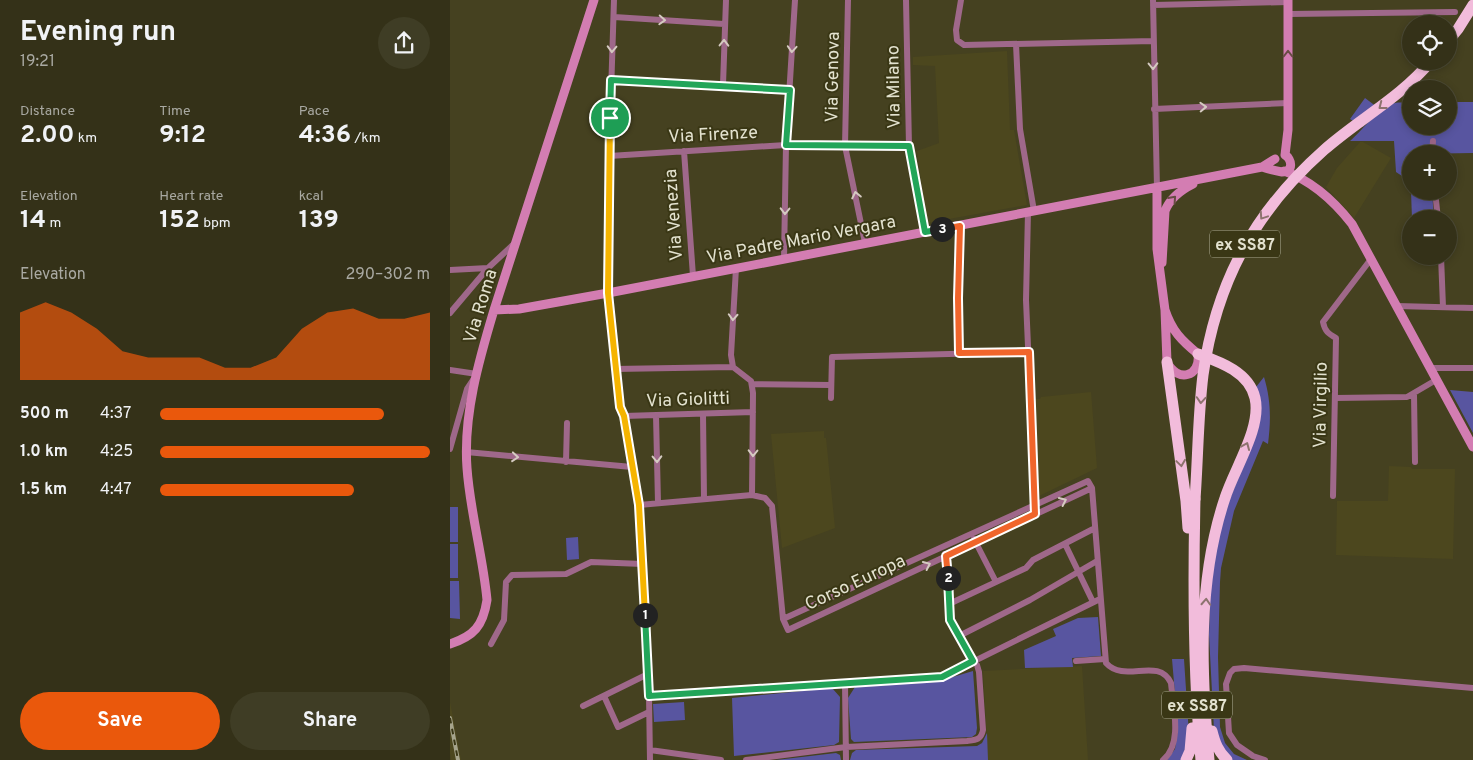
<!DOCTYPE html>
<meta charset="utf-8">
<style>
body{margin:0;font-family:Overpass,sans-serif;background:#3f3d25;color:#f1f3f6;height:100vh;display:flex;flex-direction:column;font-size:19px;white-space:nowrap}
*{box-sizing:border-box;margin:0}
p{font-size:16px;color:#a9a9a2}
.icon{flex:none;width:28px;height:28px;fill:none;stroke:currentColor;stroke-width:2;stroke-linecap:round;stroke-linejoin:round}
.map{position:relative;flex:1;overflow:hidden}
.details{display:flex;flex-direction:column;background:#343118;width:450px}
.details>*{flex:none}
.controls{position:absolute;left:952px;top:15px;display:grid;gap:10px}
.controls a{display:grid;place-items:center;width:55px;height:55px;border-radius:50%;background:#343118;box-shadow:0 2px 8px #0003,0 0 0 1px #4e4c37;font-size:25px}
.pin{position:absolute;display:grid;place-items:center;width:42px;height:42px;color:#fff;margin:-21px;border:2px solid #fff;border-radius:50%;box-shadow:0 1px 5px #0007}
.km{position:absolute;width:25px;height:25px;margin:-12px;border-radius:50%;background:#222;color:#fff;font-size:14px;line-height:25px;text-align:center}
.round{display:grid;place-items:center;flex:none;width:52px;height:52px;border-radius:26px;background:#3f3d25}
.headline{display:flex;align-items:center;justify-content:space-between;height:85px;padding:0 20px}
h1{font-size:28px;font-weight:700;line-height:38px}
.stats{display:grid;grid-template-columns:repeat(3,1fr);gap:8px;height:85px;padding:5px 20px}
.stats div{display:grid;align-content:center}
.stats b{font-size:25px;font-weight:700}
.stats small{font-size:14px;font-weight:400}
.stats p{font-size:14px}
.chart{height:140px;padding:10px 20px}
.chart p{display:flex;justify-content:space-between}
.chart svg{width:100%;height:90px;margin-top:5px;fill:#ea580c;opacity:.7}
.primary-button{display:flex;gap:10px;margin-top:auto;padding:10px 20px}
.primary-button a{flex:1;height:58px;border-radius:30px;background:#ea580c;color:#fff;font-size:20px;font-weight:700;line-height:58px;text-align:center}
.primary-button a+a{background:#3f3d25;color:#f1f3f6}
ul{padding:0 20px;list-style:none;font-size:16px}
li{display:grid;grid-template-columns:80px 60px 1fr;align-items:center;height:38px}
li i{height:12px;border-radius:6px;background:#ea580c}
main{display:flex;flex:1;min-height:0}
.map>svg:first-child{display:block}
</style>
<main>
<section class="details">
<div class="headline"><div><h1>Evening run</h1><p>19:21</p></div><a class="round"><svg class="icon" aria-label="share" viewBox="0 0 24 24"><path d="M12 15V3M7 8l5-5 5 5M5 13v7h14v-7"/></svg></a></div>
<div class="stats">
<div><p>Distance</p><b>2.00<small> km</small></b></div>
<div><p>Time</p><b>9:12</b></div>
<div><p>Pace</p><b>4:36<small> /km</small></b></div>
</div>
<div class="stats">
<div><p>Elevation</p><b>14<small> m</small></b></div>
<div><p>Heart rate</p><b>152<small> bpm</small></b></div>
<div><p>kcal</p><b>139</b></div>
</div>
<div class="chart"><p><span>Elevation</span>290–302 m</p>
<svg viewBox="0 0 160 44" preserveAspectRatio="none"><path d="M0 44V11L10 6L20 11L30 19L40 30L50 33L60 33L70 33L80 38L90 38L100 33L110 19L120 11L130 9L140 14L150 14L160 11V44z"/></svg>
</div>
<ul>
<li><b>500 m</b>4:37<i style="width:83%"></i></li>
<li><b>1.0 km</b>4:25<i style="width:100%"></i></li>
<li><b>1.5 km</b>4:47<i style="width:72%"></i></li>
</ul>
<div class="primary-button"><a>Save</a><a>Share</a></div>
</section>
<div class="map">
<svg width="1023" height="760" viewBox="0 0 1023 760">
<rect width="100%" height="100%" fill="#454120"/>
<path fill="#4c471e" d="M557,51L560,130H564L577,205L477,223L467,151L489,143L485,66L463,65V57Z
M910,142H913L941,158L904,218L876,187L887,168Z
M641,392L647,468L589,496L585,399H590L591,397Z
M374,431V438H376L385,528L332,548L321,434Z
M939,466L961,467L962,469H1005L1003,559L886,555L887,501H938Z
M632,666L638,760H538L533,671Z
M0,702L6,732L11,760H1L0,753Z"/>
<path fill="#5855a0" d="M915,98L927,107L913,127L900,119Z
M999,102H1023V153L961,154V188V182L946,172L944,141H900C912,131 930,106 945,103C950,102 956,103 961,103V126H999Z
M961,191H982L984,219H962Z
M814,377C821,400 821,420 818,444L813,441L784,511L771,568L770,582L768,657L770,727L775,743L784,754L797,760H779L764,730L759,635L761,566L769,526L805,436L806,387Z
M1000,390L1023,392V433Z
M0,507H8V542H0Z
M128,537L129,559L117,560L116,538Z
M0,544H8V578H0Z
M0,581H9L10,619L0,618Z
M648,617L651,656L622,658L623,667L575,668L574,650L606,636L603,629L628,618Z
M722,659H734L739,735L732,760H717L725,749L728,729Z
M523,671L527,728L526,734L522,737L404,742L401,739L398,698L405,687L486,682Z
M382,688L390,697L389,742L384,745L284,756L282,698Z
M234,702L235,720L204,722L203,704Z
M537,733L538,760H400L402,753L406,750L527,746L532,743Z
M386,753L390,755L391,760H326Z"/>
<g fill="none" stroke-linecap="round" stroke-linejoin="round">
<path stroke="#9f688a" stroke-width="6" d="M164,0L159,156L158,293L170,407L174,416L189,505L199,696L200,760
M398,0L395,146L415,243
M456,0L459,146L475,232
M511,0L506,30L507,40L514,45L703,41
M703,0L707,188
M703,5L838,2
M838,14L1005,12
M164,17L274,24
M566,44L570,129L584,211
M161,80L339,90
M273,85L276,0
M704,109L838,103
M234,151L243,276
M982,154L983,141
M159,156L336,145L459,146
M985,191L988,219
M578,212L576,300L585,508
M991,256L993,307
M334,259L336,145L345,0
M286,268L281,355L283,367L301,381L303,393L302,495
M0,270L38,268
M947,306L1023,308
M0,313L38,268L66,242
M509,353L508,298L510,225
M980,368H1023
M165,369L283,367
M0,370L27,374L17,389L0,449
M302,384L381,385
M964,394L965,462
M381,398L382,357L579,352
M885,398L957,397L986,380
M253,414L254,499
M206,415L208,503
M174,416L303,412
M16,452L182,467
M116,462L117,423
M883,496L886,338C879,334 875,332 873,322L921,259
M189,505L302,495L315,498L322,506L333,619L338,630L642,488
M524,539L546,582
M615,544L643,602
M499,604L576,568L583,560L645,528
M333,619L638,481L642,488L656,663C675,684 708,656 721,683C723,706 733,744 713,760
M509,636L580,600L647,561
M41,644L54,620L56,582L62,575L116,574L141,562L193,564
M626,661L655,659
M395,684L396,760
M154,696L168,727L199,712
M199,696L492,677L650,599
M133,706L198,674
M200,750L271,760
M296,760L396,747L517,741C526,740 531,740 533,730L529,672L527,665L523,661L501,620L495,554
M815,760L803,756L787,745L779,733L776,684L780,673L784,669L794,668L1023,688"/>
<path stroke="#d37db2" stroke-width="9" d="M835,155L838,130V0
M812,167C818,169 826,171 832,172C844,172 842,159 835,155
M834,171C863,181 884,201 902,224L1023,447
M707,188V249L715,310L717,362C727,383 751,377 748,354C731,340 722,331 715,310
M712,263L715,211C720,198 731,190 743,184
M44,310L69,309L158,293L750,179L812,167L825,159
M0,644C24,636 33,626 37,600C33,556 20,512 17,468C13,415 29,360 44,310L144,0"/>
<path stroke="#f2bcdb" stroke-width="11" d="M999,40L1008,29L1023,5
M748,354C770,362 799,372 805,398C812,428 784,469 775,498C747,581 751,673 759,760
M717,362L736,501L738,528
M745,499C743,587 743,673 751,760
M762,731C765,743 768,751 777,760
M736,760L740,751L742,728"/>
<defs>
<path id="rail" d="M0,718L8,760"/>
</defs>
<use href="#rail" stroke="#a6a48b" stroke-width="4"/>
<use href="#rail" stroke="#3a3715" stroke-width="2" stroke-dasharray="5.5" stroke-linecap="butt"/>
<path stroke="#f2bcdb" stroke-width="11" d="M745,499C748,458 748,416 753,375C766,283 804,212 874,150C909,119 950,98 981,61"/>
</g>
<defs><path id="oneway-chevron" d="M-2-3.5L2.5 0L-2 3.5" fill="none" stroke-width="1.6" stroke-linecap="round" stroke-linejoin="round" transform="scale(1.25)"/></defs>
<g stroke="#d5cac1">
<use href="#oneway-chevron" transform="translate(212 20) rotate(3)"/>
<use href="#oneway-chevron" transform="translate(274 43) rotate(-89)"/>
<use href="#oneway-chevron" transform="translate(162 49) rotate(92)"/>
<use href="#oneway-chevron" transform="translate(342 49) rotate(94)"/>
<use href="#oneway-chevron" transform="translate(703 66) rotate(89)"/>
<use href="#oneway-chevron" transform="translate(753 107) rotate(-2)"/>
<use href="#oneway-chevron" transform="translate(406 195) rotate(-102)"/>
<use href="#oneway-chevron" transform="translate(335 211) rotate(91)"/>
<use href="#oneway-chevron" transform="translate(283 317) rotate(93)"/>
<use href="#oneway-chevron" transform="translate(303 453) rotate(91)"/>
<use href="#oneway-chevron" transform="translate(65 457) rotate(5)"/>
<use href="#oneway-chevron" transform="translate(207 459) rotate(89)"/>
<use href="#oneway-chevron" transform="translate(613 501) rotate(-25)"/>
<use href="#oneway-chevron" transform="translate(477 565) rotate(-25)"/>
</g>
<g stroke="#684c44">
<use href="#oneway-chevron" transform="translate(838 54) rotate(-90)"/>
<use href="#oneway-chevron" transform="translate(723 199) rotate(-48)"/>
</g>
<g stroke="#8d736e">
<use href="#oneway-chevron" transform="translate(932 106) rotate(142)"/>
<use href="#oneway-chevron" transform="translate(813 216) rotate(124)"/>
<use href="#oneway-chevron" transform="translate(751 400) rotate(94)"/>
<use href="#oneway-chevron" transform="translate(796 446) rotate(-67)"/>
<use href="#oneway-chevron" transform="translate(731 463) rotate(82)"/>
<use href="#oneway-chevron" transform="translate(756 602) rotate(-87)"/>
</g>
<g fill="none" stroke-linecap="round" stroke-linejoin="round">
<defs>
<path id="split-1" d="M160,118L158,293L170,407L174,416L189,505L195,615"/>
<path id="split-2" d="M195,615L199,696L492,677L523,661L500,620L498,578"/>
<path id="split-3" d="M492,229L510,226L508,298L509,353L579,352L585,514L496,556L498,578"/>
<path id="split-4" d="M160,118L161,80L340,90L336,145L459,146L475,232L492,229"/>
</defs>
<use href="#split-1" stroke="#fff" stroke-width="10"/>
<use href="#split-2" stroke="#fff" stroke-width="10"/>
<use href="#split-3" stroke="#fff" stroke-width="10"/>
<use href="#split-4" stroke="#fff" stroke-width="10"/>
<use href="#split-1" stroke="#f5b400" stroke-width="6"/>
<use href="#split-2" stroke="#22a559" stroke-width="6"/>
<use href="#split-3" stroke="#f0652b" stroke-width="6"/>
<use href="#split-4" stroke="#22a559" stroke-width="6"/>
</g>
<g text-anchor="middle" stroke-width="4" stroke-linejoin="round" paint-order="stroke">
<g fill="#3a3715" stroke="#b0af97" stroke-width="1">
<rect x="760" y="230.5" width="70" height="27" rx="4"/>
<rect x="712" y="691.5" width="70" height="27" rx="4"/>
</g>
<g font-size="16" font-weight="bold" fill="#e3e2cf">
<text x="795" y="250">ex SS87</text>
<text x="747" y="711">ex SS87</text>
</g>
<g font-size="18" fill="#e3e2cf" stroke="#3a3715">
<text transform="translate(382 77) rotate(-89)" y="6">Via Genova</text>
<text transform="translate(443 87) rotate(-91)" y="6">Via Milano</text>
<text transform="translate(263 134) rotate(-3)" y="6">Via Firenze</text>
<text transform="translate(223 215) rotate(-94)" y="6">Via Venezia</text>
<text transform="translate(351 239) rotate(-11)" y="6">Via Padre Mario Vergara</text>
<text transform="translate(30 306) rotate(-73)" y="6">Via Roma</text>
<text transform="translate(238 399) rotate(-2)" y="6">Via Giolitti</text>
<text transform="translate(870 405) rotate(-89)" y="6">Via Virgilio</text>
<text transform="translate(405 582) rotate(-25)" y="6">Corso Europa</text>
</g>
</g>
</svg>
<div class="controls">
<a><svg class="icon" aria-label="locate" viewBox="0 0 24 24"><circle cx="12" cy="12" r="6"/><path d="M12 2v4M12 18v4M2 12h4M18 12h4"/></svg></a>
<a><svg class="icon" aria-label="layers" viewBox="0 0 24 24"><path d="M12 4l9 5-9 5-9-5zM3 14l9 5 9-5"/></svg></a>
<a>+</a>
<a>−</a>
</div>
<div class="pin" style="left:160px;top:118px;background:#1e9e55"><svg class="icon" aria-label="arrive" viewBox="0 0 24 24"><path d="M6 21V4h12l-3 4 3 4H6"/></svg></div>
<b class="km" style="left:195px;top:615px">1</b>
<b class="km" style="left:498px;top:578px">2</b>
<b class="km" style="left:492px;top:229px">3</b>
</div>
</main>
